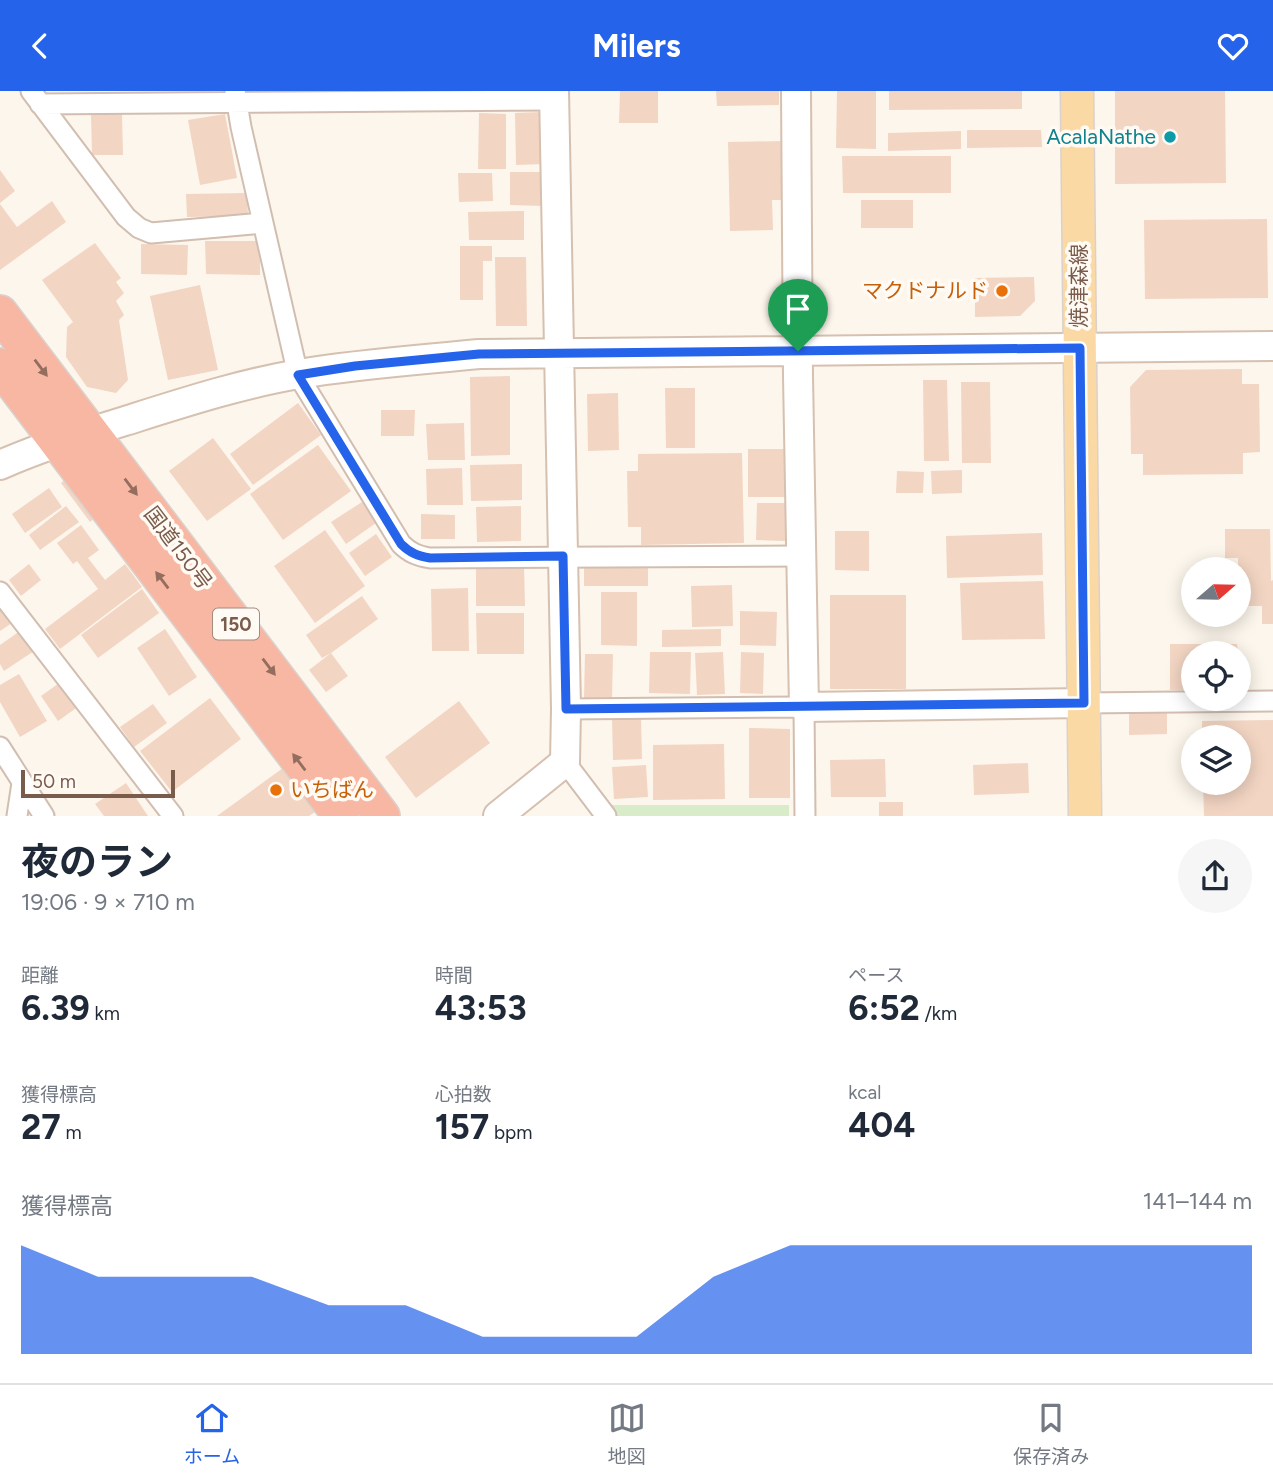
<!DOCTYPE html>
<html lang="ja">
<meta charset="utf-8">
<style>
body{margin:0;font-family:Figtree,"Noto Sans JP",sans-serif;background:#f6f6f7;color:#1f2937;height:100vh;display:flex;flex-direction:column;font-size:26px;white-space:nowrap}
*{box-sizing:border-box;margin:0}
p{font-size:23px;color:#747a83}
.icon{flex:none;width:38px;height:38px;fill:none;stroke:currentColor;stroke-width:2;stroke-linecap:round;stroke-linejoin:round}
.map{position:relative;height:725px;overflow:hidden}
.panel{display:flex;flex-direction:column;background:#fff;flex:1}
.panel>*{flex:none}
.needle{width:46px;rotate:70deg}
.buttons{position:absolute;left:1181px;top:466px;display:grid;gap:14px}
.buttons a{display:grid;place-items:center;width:70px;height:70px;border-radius:50%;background:#fff;box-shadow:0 4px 18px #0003;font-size:35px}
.scale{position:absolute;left:21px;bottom:18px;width:154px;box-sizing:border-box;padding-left:7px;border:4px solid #7a5c4d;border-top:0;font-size:19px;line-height:24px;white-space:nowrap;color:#7a5c4d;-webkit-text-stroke:5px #fffaf3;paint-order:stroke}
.pin{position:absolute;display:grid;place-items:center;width:60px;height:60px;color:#fff;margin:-72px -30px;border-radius:50% 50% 50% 0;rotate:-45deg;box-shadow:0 0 7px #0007}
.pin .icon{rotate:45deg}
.round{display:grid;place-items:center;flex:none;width:74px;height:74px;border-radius:37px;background:#f6f6f7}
.overview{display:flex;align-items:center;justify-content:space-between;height:119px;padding:0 21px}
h1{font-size:38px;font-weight:700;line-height:52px}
.stats{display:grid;grid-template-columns:repeat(3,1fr);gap:10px;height:119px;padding:7px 21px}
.stats div{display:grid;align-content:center}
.stats b{font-size:35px;font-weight:700}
.stats small{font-size:19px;font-weight:400}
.stats p{font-size:19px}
.chart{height:196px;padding:14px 21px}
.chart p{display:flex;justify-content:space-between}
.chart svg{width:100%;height:126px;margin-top:7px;fill:#2563eb;opacity:.7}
header{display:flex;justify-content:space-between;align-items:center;height:91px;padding:0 21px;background:#2563eb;color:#fff;font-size:32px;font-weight:700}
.menu{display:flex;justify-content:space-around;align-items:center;height:98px;border-top:2px solid #e0e1e3;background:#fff;font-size:19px;color:#747a83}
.menu a{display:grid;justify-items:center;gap:4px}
.menu .current{color:#2563eb}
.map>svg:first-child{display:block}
</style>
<header><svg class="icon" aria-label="back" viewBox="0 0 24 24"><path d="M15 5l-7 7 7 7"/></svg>Milers<svg class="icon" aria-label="heart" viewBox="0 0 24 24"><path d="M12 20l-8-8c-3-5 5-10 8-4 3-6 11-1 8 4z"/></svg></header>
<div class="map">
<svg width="1273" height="725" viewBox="0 0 1273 725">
<rect width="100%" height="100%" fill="#fdf6ec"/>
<path fill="#d8ecc9" d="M606,714H789V725H615Z"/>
<path fill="#f3d5c3" d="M620,0H658V32H619Z
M716,0H779V14L717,15Z
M837,0H876V58L836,57Z
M889,0H1022V18L889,19Z
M1115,0H1225L1226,92L1115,93Z
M542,21L543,73L516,74L515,22Z
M479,22L506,23V78H478Z
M91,23H122L123,64H92Z
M225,23L237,87L200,94L188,29Z
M967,39H1041L1042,56L967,57Z
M961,40V58L888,60V42Z
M783,50L784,109H772L773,139L730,140L728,51Z
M842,65H951V102H843Z
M0,79L15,100L0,112Z
M510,81H544V115L510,114Z
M458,82H492L493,110L459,111Z
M247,102L248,125L187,126L186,103Z
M861,109H913V137H861Z
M52,110L66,131L0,179V113L17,136Z
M524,120V149H469L468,121Z
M1267,128L1268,207L1145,208L1144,129Z
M205,150H260V184L206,183Z
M95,152L121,187L116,191L124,202L116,210L124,224L119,229L128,289L116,302L87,296L66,266L67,236L73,231L42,189Z
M141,153L188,154L187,184L141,183Z
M460,155H492V170H483V209H460Z
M495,166H526L527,235H496Z
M1034,186L1035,210L1020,225L975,226V187Z
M200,194L218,279L168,289L150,205Z
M1242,278V293H1259L1260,361L1243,362V383L1143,384V363H1131L1130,296L1146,279Z
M510,285V364L471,365L470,286Z
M923,289H947L949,370H924Z
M961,291H990L991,372H962Z
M665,297H695V357H666Z
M618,302L619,359L588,360L587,303Z
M298,312L321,344L253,394L230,363Z
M381,319H415L414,345H381Z
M464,332L465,369H428L426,333Z
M213,347L251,398L207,430L169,380Z
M318,354L351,400L283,449L250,403Z
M748,358H788L789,406H748Z
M742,362L744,452L641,454V436H628L627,380H638V363Z
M522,373V409L471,410L470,374Z
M462,377L463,414H427L426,378Z
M962,379V402L932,403L931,380Z
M897,380L924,381L923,402H896Z
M71,384L100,423L90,431L61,392Z
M49,397L62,416L25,442L12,423Z
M362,411L376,432L346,453L331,431Z
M757,412H787L786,450L756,449Z
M66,415L79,431L40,459L29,444Z
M521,415V450L477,451L476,416Z
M421,423L455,424V448H421Z
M81,434L99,459L88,467L105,489L125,473L142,496L60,558L45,538L98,498L77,470L73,473L57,452Z
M1225,438H1270L1271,490L1273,489V533H1262V515H1239L1238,467H1225Z
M325,439L365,495L315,532L274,475Z
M835,440H869V480L835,479Z
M1042,442L1043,484L947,487L946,445Z
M376,443L392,466L365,485L349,462Z
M584,472H648V495H584Z
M29,473L41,489L21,505L9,489Z
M524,473L525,515H476V474Z
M1043,490L1045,548L962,549L960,492Z
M732,494L733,535L692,536L691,495Z
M468,497L469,560H432L431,498Z
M142,498L159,522L98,567L81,544Z
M601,501H637V555L601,554Z
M830,504H906V598H830Z
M362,505L378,528L331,562L348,585L326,601L309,579L331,562L322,567L306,544Z
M0,514L12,532L0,540Z
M740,520L777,521L776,555L740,554Z
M476,522H524V563H477Z
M165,538L197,586L169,605L137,557Z
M721,538V555L662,556V539Z
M20,540L34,560L4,580L0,573V554Z
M1170,553H1237L1238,562H1194V599H1170Z
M650,561H691L690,603L649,602Z
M723,561L725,603L697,604L695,562Z
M741,561L764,562L763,603L740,602Z
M585,563H613L612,608L584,607Z
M19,583L47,630L20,646L0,611V594Z
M62,590L79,615L58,630L41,605Z
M210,607L241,648L172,701L140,660Z
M459,610L490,652L416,707L385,666Z
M153,613L167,632L134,656L120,636Z
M1167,621V643L1129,644V622Z
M641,626L642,668L613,669L612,627Z
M1273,629V725H1204L1203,691H1239V646H1202V630Z
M749,637L790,638V707H749Z
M724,653L725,708L653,709V654Z
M885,668L886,706H831L830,669Z
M1028,672L1029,702L974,704L973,674Z
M646,674L648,706L614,708L612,676Z
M283,677L315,721L309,725H217Z
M126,692L148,725H104L95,713Z
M879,711H903V725H879Z"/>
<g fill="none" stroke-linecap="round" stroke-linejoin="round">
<defs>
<path id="street" d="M31,0L126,126L139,137L151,142L263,132
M235,0L241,36L298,284L401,453C410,462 418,465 430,467L800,465
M40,13L554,9
M0,501L173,725
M1084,612L1273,610
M566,618L804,616L805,725
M0,656L44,725
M565,671L606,725
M17,725L22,692"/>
<path id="secondary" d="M796,0L798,285L804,616L1084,612
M0,374C41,356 83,343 125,330C182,312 240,293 299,283C359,273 419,269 479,263L1273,255
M498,725L565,671L566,618L554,0"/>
<path id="primary" d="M1077,0L1085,725"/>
<path id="highway" d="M0,222L382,725
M0,275L341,725"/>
</defs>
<use href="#street" stroke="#d1beb0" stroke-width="23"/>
<use href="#secondary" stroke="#d6c0b0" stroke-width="32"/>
<use href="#primary" stroke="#dad1cd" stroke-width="35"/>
<use href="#highway" stroke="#dad1cd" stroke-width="38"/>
<use href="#street" stroke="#fff" stroke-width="19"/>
<use href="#secondary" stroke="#fff" stroke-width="28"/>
<use href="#primary" stroke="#fbd9a5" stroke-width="32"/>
<use href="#highway" stroke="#f7b7a3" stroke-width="35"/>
</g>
<defs><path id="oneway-solid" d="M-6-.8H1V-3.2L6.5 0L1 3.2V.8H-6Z" transform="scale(1.75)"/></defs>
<g fill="#936e5e">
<use href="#oneway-solid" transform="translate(41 277) rotate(53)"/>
<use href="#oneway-solid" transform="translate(131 396) rotate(53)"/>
<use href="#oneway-solid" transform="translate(162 489) rotate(-127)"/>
<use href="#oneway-solid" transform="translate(269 576) rotate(53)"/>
<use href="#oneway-solid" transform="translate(299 671) rotate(-127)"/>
</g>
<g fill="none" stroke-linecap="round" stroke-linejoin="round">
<defs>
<path id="route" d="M1080,257L1084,612L566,618L563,465L430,467C418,465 410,462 401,453L298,284L355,275L479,263Z"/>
</defs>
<use href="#route" stroke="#fff" stroke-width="14"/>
<use href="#route" stroke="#2563eb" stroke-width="9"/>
</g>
<circle fill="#0f9aa8" stroke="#fffaf3" stroke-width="2.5" cx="1170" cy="46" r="7"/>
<g fill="#e8710a" stroke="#fffaf3" stroke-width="2.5">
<circle cx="1002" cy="200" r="7"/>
<circle cx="276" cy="699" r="7"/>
</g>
<g text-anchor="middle" stroke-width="7" stroke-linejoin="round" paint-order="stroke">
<rect fill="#fffaf3" stroke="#a28b7f" stroke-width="2" x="213" y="517.5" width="46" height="31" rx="5"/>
<g font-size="19" font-weight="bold" fill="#7a5c4d">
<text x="236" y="540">150</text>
</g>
<g font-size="21" fill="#0d838f" stroke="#fffaf3" text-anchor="end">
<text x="1156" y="53">AcalaNathe</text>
</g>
<g font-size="21" fill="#7a5c4d" stroke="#fffaf3">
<text transform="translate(1079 195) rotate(-90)" y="7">焼津森線</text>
<text transform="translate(178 457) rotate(53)" y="7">国道150号</text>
</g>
<g font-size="21" fill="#c56008" stroke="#fffaf3" text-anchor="end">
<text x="988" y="207">マクドナルド</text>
<text x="290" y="706" text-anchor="start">いちばん</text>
</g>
</g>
</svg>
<div class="buttons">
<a><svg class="needle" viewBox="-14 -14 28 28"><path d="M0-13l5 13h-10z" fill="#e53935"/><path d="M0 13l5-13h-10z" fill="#747a83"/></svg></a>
<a><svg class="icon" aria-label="locate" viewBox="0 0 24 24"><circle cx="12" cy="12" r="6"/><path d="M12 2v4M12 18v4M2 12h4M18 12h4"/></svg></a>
<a><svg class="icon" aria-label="layers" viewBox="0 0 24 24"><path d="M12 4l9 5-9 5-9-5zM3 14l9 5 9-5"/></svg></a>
</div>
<div class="scale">50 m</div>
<div class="pin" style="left:798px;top:260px;background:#1e9e55"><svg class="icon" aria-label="arrive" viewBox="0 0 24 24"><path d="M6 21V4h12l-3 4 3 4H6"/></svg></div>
</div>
<section class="panel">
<div class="overview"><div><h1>夜のラン</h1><p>19:06 · 9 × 710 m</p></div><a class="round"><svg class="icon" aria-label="share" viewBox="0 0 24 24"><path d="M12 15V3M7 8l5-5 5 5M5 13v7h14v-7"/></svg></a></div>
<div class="stats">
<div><p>距離</p><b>6.39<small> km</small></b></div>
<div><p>時間</p><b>43:53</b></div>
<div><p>ペース</p><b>6:52<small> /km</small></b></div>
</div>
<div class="stats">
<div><p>獲得標高</p><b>27<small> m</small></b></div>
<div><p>心拍数</p><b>157<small> bpm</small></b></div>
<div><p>kcal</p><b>404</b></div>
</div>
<div class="chart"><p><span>獲得標高</span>141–144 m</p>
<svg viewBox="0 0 160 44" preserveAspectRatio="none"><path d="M0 44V6L10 17L20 17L30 17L40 27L50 27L60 38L70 38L80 38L90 17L100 6L110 6L120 6L130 6L140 6L150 6L160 6V44z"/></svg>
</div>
</section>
<nav class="menu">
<a class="current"><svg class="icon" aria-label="home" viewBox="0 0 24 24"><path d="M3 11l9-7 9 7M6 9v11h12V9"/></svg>ホーム</a>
<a><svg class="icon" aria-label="map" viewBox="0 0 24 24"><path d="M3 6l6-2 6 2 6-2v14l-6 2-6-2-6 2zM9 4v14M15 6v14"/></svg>地図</a>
<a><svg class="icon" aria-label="saved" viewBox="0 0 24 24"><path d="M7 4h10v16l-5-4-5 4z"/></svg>保存済み</a>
</nav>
